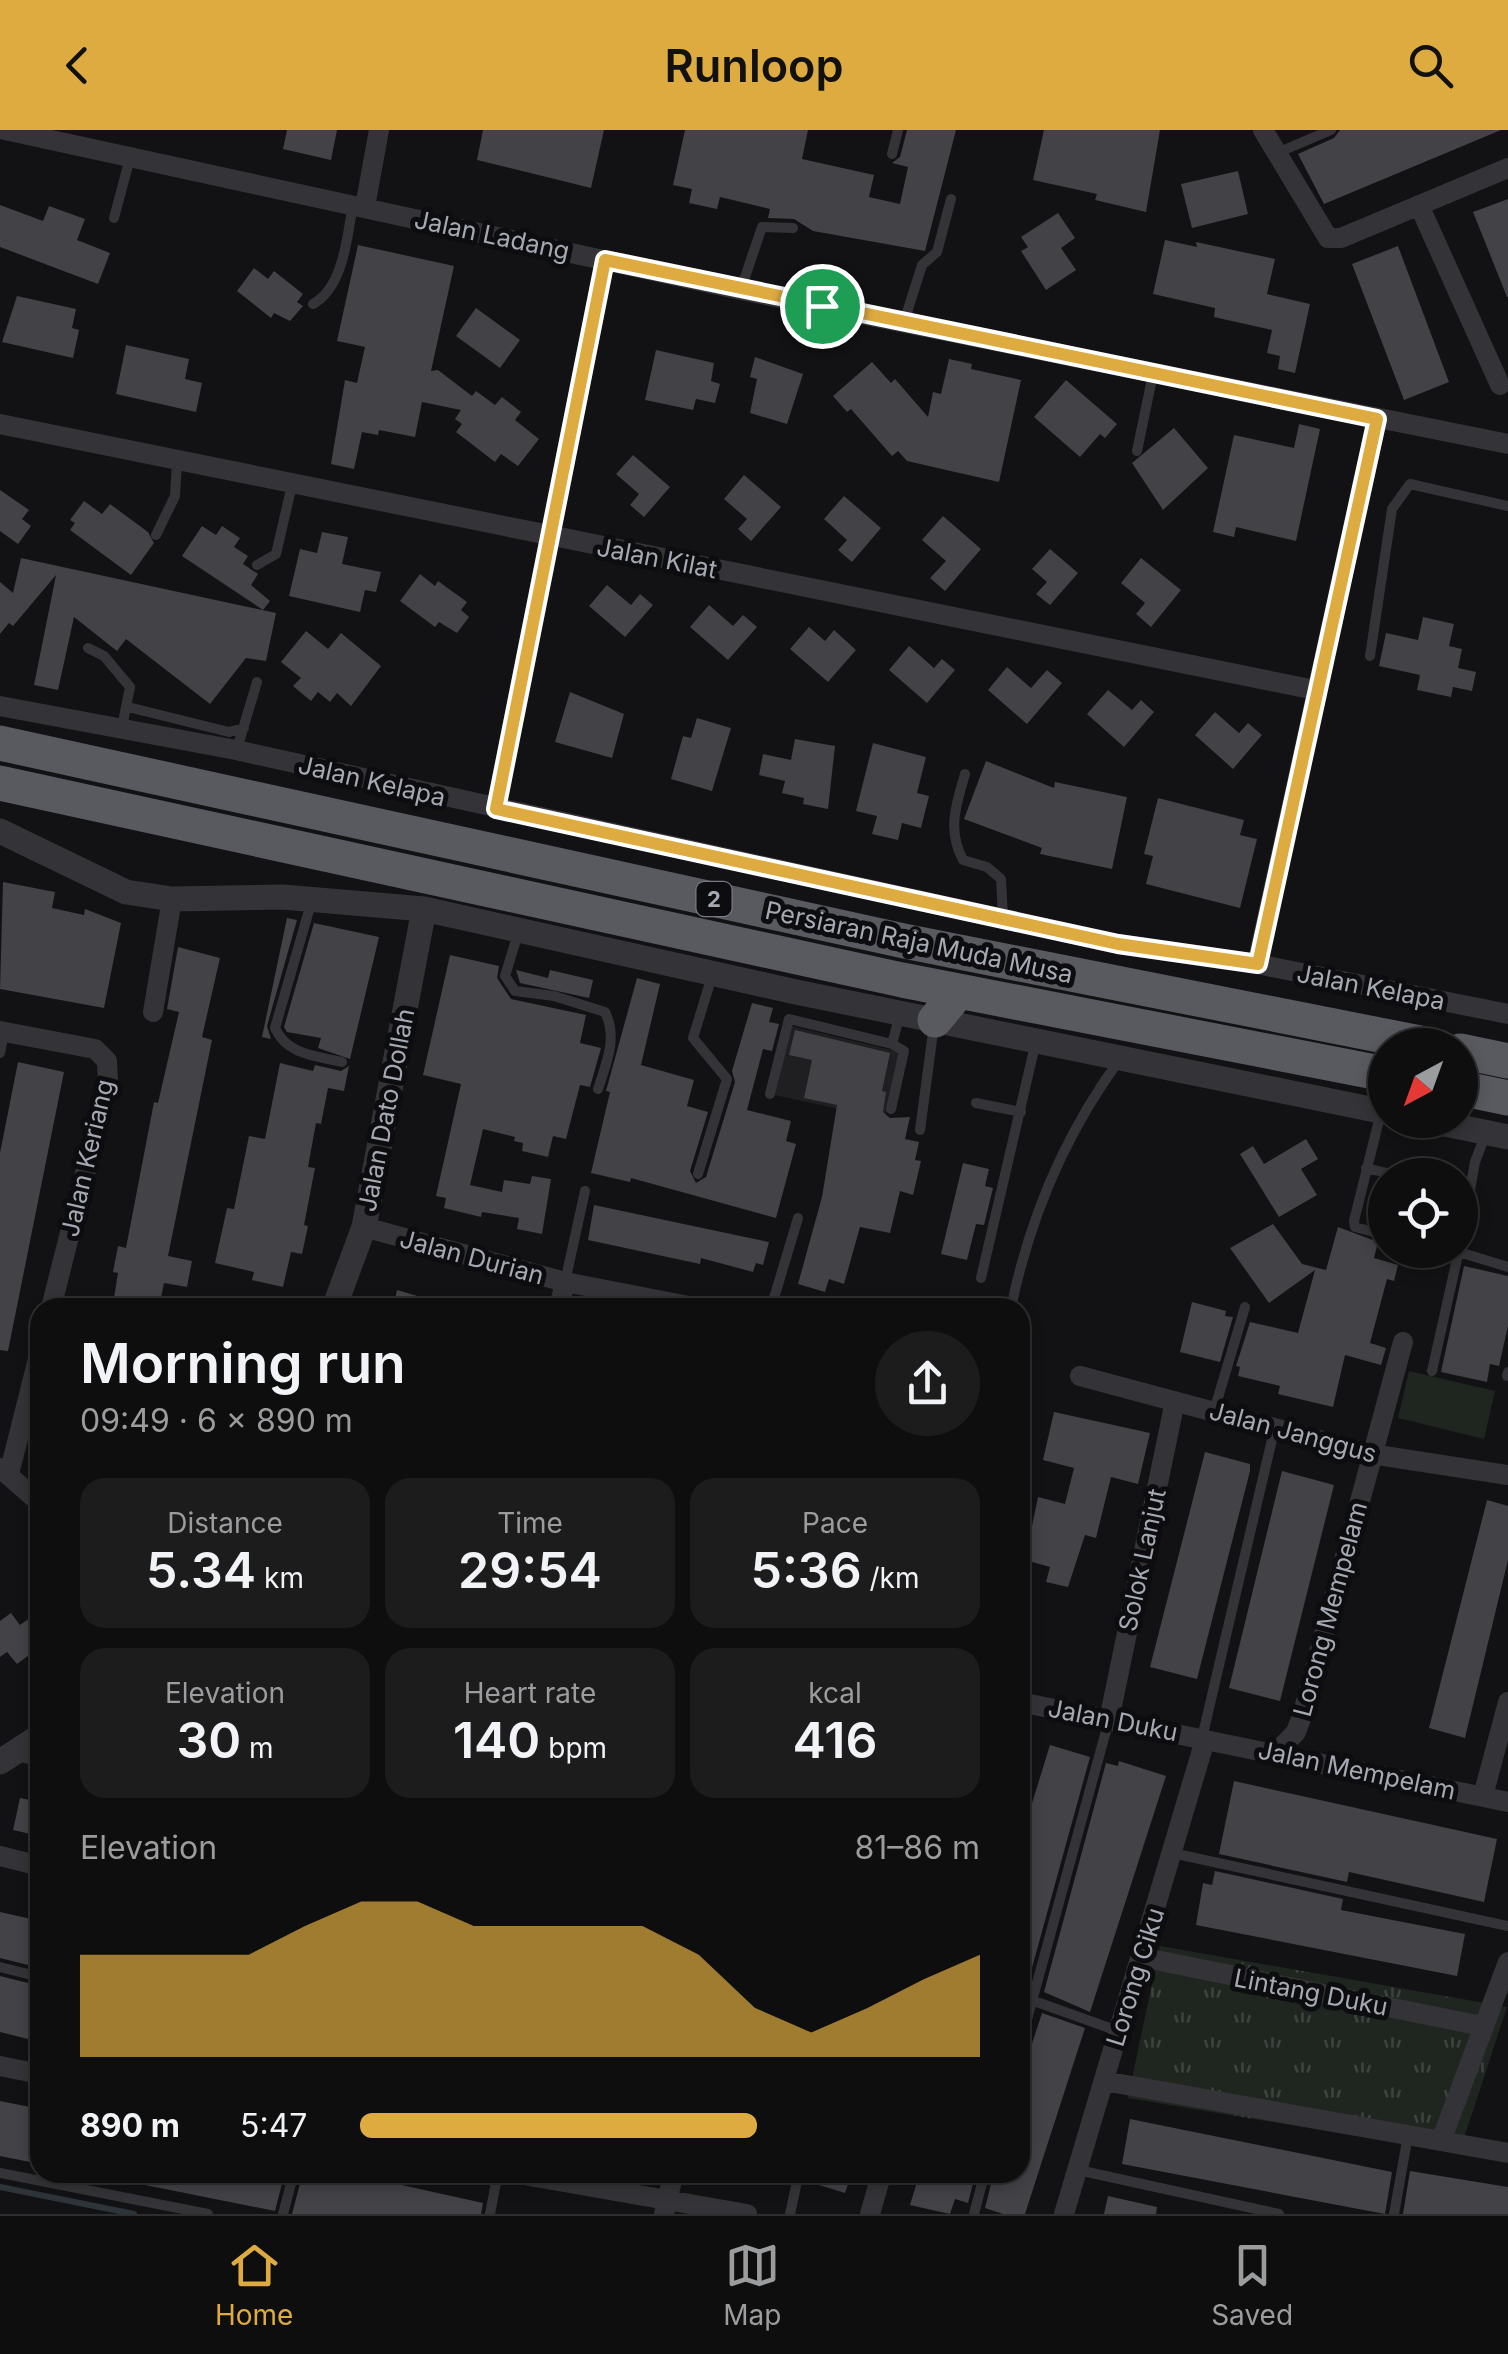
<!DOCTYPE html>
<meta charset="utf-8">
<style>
body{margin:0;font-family:Inter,sans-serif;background:#1c1c1d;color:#f1f3f6;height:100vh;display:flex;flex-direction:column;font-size:38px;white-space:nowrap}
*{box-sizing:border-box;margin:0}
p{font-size:32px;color:#9b9c9e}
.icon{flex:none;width:55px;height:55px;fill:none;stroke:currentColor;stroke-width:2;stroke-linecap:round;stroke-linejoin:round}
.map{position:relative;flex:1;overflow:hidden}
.sheet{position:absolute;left:30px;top:1168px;width:1000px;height:885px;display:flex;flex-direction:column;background:#0e0e0f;border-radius:30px;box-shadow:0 5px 15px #0003,0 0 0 2px #2e2e2f}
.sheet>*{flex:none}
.needle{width:65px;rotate:221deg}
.tools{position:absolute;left:1368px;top:898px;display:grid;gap:20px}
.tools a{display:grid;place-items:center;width:110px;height:110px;border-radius:50%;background:#0e0e0f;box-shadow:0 5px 15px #0003,0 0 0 2px #2e2e2f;font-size:50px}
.pin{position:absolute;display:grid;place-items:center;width:85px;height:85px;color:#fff;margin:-42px;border:5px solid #fff;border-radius:50%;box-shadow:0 2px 10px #0007}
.round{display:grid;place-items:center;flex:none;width:105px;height:105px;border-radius:52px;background:#1c1c1d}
.headline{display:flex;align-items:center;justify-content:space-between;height:170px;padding:0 50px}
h1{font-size:55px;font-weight:600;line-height:75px}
.stats{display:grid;grid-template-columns:repeat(3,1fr);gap:15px;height:170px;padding:10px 50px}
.stats div{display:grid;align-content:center;border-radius:25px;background:#1c1c1d;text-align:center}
.stats b{font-size:50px;font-weight:600}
.stats small{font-size:28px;font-weight:400}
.stats p{font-size:28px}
.chart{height:280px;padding:20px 50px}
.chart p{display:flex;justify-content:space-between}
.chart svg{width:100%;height:180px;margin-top:10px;fill:#deab40;opacity:.7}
ul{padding:0 50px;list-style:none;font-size:32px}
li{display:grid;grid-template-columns:160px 120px 1fr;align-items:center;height:75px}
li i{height:25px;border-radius:12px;background:#deab40}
header{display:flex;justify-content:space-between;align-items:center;height:130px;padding:0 50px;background:#deab40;color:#111;font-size:45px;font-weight:600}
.tabs{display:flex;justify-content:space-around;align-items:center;height:140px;border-top:2px solid #2e2e2f;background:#0e0e0f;font-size:28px;color:#9b9c9e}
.tabs a{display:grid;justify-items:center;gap:5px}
.tabs .selected{color:#deab40}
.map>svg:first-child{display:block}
</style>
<header><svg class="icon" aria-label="back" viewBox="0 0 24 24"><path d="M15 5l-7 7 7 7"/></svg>Runloop<svg class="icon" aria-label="search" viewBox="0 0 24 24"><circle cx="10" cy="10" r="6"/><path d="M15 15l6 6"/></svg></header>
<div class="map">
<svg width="1508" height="2084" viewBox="0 0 1508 2084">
<defs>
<pattern id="grass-tufts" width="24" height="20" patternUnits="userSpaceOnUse" patternTransform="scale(2.5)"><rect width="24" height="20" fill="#1f2620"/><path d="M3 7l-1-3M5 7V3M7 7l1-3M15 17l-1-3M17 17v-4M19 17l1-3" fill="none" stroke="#3d433e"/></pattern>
</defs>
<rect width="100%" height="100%" fill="#121214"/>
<path fill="#1f1f21" d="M791,896L900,922L884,989L775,965Z"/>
<path fill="url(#grass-tufts)" d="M1160,1816L1507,1877L1459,2023L1128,1968Z"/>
<path fill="#1f2620" d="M1409,1241L1495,1261L1484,1309L1398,1288Z"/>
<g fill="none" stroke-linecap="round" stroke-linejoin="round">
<path stroke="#2d353b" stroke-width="6" d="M0,2057L134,2084"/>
</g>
<path fill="#424247" d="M287,0H337L331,30L283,19Z
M483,0H604L591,58L477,30Z
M685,0H808L802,29L874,45L869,67L900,74L908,37L892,33L900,27L907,0H956L925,121L813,101L794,89L768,88L770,79L720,67L717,79L689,73L692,59L673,55Z
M1044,0H1160L1146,82L1095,70L1097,64L1033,50Z
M1340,0H1501L1324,74L1298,24L1334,8Z
M1238,41L1248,84L1192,98L1181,54Z
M1508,69V167H1507L1473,82Z
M0,75L43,91L49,76L85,89L77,110L110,123L98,154L0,117Z
M1058,83L1075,108L1061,118L1076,140L1046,160L1021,121L1028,117L1021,107Z
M1165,110L1197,117L1196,112L1275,129L1267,164L1310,174L1295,243L1278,239L1280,226L1267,223L1272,200L1214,187L1215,178L1153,164Z
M358,115L454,136L431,241L438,240L472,266L476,261L495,275L502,267L521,282L515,290L539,309L518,336L501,324L495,332L456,302L462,294L455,289L461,280L422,272L415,307L379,300L378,305L362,302L354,339L331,334L345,250L357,253L365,217L337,211Z
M1398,116L1449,252L1404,270L1352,134Z
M254,138L268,149L274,141L303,164L297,172L303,176L290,191L274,183L271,188L237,161Z
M17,166L76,179L72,198L79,200L73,228L2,212Z
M476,178L520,210L500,238L456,206Z
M126,215L189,229L185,249L202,253L196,282L116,264Z
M656,220L714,233L711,251L720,254L715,273L696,269L693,280L645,270Z
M755,227L803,244L787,294L750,283L757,249L750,247Z
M949,229L972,234L971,239L1021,250L999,352L907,331L898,321L892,326L851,279L847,282L833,266L872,232L891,253L895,249L928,287L933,262L941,264Z
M1066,250L1117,294L1105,308L1100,304L1080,327L1034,287Z
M1299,294L1320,299L1296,411L1236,397L1234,407L1213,402L1234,305L1294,318Z
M1174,298L1208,338L1163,380L1132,333Z
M633,325L670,357L644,387L630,375L639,364L616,344Z
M744,345L781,377L751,411L738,399L747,389L724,369Z
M0,360L29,380L22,389L31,396L18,414L0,401Z
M844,366L881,398L852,432L838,420L847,410L824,389Z
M84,371L102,384L110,374L148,402L154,413L131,445L70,400L75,393L70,390Z
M943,386L981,419L945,461L930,448L946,431L922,410Z
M202,396L216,405L222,396L240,408L234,417L248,426L243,434L258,444L251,455L270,471L263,480L182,426Z
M322,402L348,407L342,434L381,442L376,462L365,460L360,482L289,466L300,419L317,423Z
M1050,419L1078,443L1050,475L1036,464L1047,452L1032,439Z
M21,428L276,483L266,531L246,528L210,574L126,509L117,521L74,487L58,560L34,555L56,445L13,496L9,493L0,504V452L13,463Z
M1141,428L1181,460L1151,497L1136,484L1145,473L1121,453Z
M420,444L435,456L438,451L467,472L461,480L469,487L457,503L439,492L435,497L400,471Z
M607,455L631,475L640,464L653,475L625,507L589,476Z
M709,475L733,496L743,485L757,497L728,530L690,497Z
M1423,487L1454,494L1449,516L1462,519L1458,538L1476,542L1472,561L1453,557L1451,567L1417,560L1420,545L1379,536L1386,503L1418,510Z
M809,497L825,511L834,500L856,520L828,552L790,519Z
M306,501L328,519L341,503L381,536L351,576L337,563L330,572L318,562L311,571L293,556L301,548L281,532Z
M909,516L934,538L942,529L955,540L927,573L889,540Z
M1007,537L1031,558L1047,540L1062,553L1027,594L988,560Z
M1108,560L1132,580L1141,570L1154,582L1124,617L1087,584Z
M570,562L624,584L612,628L555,612Z
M1215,582L1239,603L1248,593L1262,605L1233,639L1195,605Z
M697,588L731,598L712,661L671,649L683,606L691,608Z
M795,609L835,616L828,679L803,674L804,668L782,663L785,651L759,645L763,624L791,630Z
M873,613L926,627L917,663L929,666L921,698L902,693L898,710L872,704L877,686L856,681Z
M986,631L1054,658L1055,652L1127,667L1112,739L1040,724L1042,718L964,689Z
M1158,668L1244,690L1240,705L1257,709L1240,778L1146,754L1153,726L1144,724Z
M3,752L55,762L52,778L84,785L85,779L121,793L104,878L0,859Z
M287,788L297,790L267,896L271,909L262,907Z
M314,793L379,807L350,929L318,918L321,908L287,902L284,897Z
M178,817L220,828L202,907L212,910L168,1126L192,1131L187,1157L164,1153L159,1178H131L113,1174L118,1143L113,1142L118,1116L126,1118L154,972L158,973L179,882L167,879Z
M450,825L499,836L497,848L511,869L586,885L580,913L601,918L590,957L580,955L566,1009L553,1006L548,1027L522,1021L523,1013L514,1011L515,1007L483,999L470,1055L502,1062L504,1050L530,1054L532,1046L551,1049L542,1104L517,1099L519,1088L482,1082L481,1087L444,1078L446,1068L436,1066L461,954L423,945Z
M516,840L548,848L550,840L593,850L589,868L520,853Z
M637,848L660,854L641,935L694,950L687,976L708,982L690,1041L696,1053L706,1047L735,952L732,941L752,873L773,878L769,892L779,894L772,921L763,919L747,980L791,991L786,1011L796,1014L776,1088L631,1048L630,1052L591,1043L610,962L606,961Z
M795,900L890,923L882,961L886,962L883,982L890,988L910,987L905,1009L919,1012L915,1030L921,1031L913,1065L900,1061L890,1103L860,1097L844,1154L829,1149L825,1162L798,1154L822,1067L837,975L804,968L812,930L789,925Z
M18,932L64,942L8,1221L0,1220V1023Z
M280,933L313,941L315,935L341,941L349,936L344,961L328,958L321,994L316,993L308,1037L315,1038L304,1095L308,1096L302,1124L291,1122L283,1157L252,1150L254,1142L215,1133L227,1078L234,1079L249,1006L265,1009Z
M1306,1009L1318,1029L1301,1039L1317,1065L1279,1087L1240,1024L1253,1016L1264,1034Z
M963,1033L989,1039L985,1056L993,1058L984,1095L976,1094L967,1130L941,1124Z
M594,1075L769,1112L763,1135L756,1133L753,1142L701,1128L700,1134L588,1110Z
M1273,1094L1302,1134L1326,1140L1338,1097L1378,1112L1374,1128L1398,1135L1394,1151L1387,1149L1370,1213L1386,1218L1381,1235L1345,1225L1333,1277L1278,1264L1280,1256L1238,1246L1240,1237L1236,1236L1250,1192L1298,1203L1315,1140L1269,1173L1230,1118Z
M1464,1136L1508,1146V1196L1499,1236L1490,1234L1487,1252L1441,1242Z
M397,1160L441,1173L440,1178H393Z
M1192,1172L1226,1181L1225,1186L1233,1187L1220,1232L1180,1222Z
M1054,1282L1150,1303L1138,1354L1111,1347L1096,1408L1085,1405L1068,1457L1046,1452L1050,1437L1025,1430L1038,1367L1065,1374L1074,1338L1043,1330Z
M1205,1322L1250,1334V1341L1197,1549L1150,1537Z
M1282,1341L1334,1355L1280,1571L1229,1558Z
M1487,1370L1508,1376V1430L1465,1608L1429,1598Z
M40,1481V1517L17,1534L7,1522L0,1527V1491L11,1483L20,1495Z
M1050,1615L1090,1627L1027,1856L1020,1854V1712Z
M1119,1631L1166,1646L1090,1882L1044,1862L1106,1633L1118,1636Z
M1234,1651L1497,1709L1484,1772L1349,1742L1347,1752L1219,1724Z
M20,1668L40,1672V1706L13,1700Z
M1215,1741L1343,1769L1341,1780L1465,1804L1457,1846L1196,1795L1203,1753L1212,1755Z
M0,1782L40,1791V1838L0,1828Z
M0,1846L40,1856V1912L0,1902Z
M1042,1883L1085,1898L1025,2084H1003L985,2078L994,2042H1020V1950Z
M0,1971L40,1979V2034L0,2026Z
M1130,1989L1392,2042L1385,2084L1122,2034Z
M1410,2041L1508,2057V2084H1403Z
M121,2042H285L275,2081L120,2050Z
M303,2042H343L483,2073L481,2084H292Z
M808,2042H852L845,2063L806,2051Z
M920,2042H976L968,2073L955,2069L950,2084L910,2075Z
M1108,2066L1157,2077L1156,2084H1104Z"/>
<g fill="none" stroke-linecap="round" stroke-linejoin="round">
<path stroke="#343438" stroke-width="10" d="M1277,23L1331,0
M892,24L898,0
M114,88L130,28
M741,159L762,97L793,98
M313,174C344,157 347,106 353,75
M904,192L922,135L937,122L951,69
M1137,321L1153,244
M156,405L175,366L177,332
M257,435L276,424L292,355
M88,518L104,526L130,557L122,597
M1370,526L1392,379L1410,354L1508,376
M128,577L229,602L244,598
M237,619L257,552
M965,644C956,675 947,700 963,730L987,737L1001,749L1003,788
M312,770L275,898C287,925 316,926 342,932
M519,800L505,846L515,861L554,866L605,882C618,908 606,934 598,959
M0,923L4,903
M770,964L789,889L892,914L900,884
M976,973L1021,982
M891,979L904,921L892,914
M1381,982L1354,1091L1355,1097L1385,1105
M920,1000L934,895
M1366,1038L1395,1045
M698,1044L727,949L693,908L713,843
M1460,1116L1475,1032L1486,1003
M1459,1122L1508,1137
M981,1148L1036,911
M565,1152L585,1061
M771,1178L798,1088
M1011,1178C1030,1086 1065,1004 1120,929
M1432,1241L1459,1120
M1507,1246L1508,1242
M1214,1281L1245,1177
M1202,1608L1274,1301
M17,1626L40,1632
M1172,1723L1508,1796
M0,1837L40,1847
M1020,1866L1118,1901
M1020,1915L1109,1590
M1078,2040L1279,2084
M0,2043L208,2084
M283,2084L294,2042
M490,2084L498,2042
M790,2084L799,2042
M974,2084L985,2042
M1394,2084L1408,2005"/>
<path stroke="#343438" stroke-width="20" d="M5,0L741,160L1508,314
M1263,0L1328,108H1341L1508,38
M1419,75L1500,255
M365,77L379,0
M0,294L1315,560
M0,576L236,620L1118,814L1257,834L1508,884
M496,679L605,130
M1257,834L1377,289
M153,882L172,769
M0,901L95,919L107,931L108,952L51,1178
M364,1097L565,1152L699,1178
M559,1178L565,1152
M1080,1246L1371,1324L1508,1345
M0,1338L40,1373
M9,1344L40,1221
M1020,1572L1508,1672
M1109,1590L1175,1271
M1276,1623L1296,1602L1302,1586L1403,1212
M1483,1666L1508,1572
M0,1726L40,1736
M1141,1827L1482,1896
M0,1936L40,1944
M1104,1951L1508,2023
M1441,2011L1508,1832
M508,2042L747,2084
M664,2084L674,2042
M870,2084L882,2042
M1064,2084L1205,1610"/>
<path stroke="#343438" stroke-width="25" d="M0,701L126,762L172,769L283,767L424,779L796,862L1385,982
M1426,990L1508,1007
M334,1178L364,1097L424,779
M0,1632L40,1606"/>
<path stroke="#585a60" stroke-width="35" d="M0,613L904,811L1430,915
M0,653L902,850L1385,944
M935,890L958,862
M1460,921L1508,931
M1460,958L1508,968"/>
</g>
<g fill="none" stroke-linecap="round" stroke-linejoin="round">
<defs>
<path id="route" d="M605,130L1377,289L1258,834L1118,814L496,679Z"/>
</defs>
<use href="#route" stroke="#fff" stroke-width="20"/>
<use href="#route" stroke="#deab40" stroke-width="12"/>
</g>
<g text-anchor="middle" stroke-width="10" stroke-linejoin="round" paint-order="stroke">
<rect fill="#0d0d0f" stroke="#777a82" stroke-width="2.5" x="696.5" y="752" width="35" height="34" rx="8"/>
<g font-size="22" font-weight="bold" fill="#a5a9b3">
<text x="714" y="777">2</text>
</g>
<g font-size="25" fill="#a5a9b3" stroke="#0d0d0f">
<text transform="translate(492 105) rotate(12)" y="9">Jalan Ladang</text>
<text transform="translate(657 428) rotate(11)" y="9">Jalan Kilat</text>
<text transform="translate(372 651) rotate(13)" y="9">Jalan Kelapa</text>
<text transform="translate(919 812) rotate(12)" y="9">Persiaran Raja Muda Musa</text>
<text transform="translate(1371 857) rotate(11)" y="9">Jalan Kelapa</text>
<text transform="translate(386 980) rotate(-79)" y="9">Jalan Dato Dollah</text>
<text transform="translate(87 1028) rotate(-77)" y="9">Jalan Keriang</text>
<text transform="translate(472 1127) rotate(15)" y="9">Jalan Durian</text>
<text transform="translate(1293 1302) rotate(15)" y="9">Jalan Janggus</text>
<text transform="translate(1142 1430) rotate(-78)" y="9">Solok Lanjut</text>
<text transform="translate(1330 1479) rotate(-75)" y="9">Lorong Mempelam</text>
<text transform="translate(1113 1590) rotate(11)" y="9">Jalan Duku</text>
<text transform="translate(1357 1640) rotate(12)" y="9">Jalan Mempelam</text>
<text transform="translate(1135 1847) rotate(-73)" y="9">Lorong Ciku</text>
<text transform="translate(1311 1862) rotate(11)" y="9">Lintang Duku</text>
</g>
</g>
</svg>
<div class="tools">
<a><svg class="needle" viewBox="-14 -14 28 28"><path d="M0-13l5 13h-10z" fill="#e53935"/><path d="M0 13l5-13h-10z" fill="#9b9c9e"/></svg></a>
<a><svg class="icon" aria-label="locate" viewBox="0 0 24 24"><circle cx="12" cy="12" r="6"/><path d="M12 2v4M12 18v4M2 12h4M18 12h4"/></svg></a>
</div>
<div class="pin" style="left:822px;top:176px;background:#1e9e55"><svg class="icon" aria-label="arrive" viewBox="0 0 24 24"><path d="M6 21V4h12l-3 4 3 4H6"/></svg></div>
<section class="sheet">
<div class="headline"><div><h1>Morning run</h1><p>09:49 · 6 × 890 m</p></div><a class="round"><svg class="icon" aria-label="share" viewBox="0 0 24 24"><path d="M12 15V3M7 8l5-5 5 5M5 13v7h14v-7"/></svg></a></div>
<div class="stats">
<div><p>Distance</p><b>5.34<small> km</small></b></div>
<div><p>Time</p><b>29:54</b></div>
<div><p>Pace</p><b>5:36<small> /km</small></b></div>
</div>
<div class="stats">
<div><p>Elevation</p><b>30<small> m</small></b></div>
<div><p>Heart rate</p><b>140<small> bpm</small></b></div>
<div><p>kcal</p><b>416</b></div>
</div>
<div class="chart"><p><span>Elevation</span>81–86 m</p>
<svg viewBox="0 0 160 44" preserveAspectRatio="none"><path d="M0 44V19L10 19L20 19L30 19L40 12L50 6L60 6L70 12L80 12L90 12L100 12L110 19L120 32L130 38L140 32L150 25L160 19V44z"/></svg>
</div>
<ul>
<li><b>890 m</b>5:47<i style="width:64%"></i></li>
</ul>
</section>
</div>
<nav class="tabs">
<a class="selected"><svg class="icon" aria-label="home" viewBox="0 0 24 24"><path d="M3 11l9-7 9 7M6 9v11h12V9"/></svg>Home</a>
<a><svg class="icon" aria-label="map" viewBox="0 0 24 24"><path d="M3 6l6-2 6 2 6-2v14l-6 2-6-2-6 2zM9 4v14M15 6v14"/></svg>Map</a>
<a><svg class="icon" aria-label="saved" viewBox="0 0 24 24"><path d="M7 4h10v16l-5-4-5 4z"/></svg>Saved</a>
</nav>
